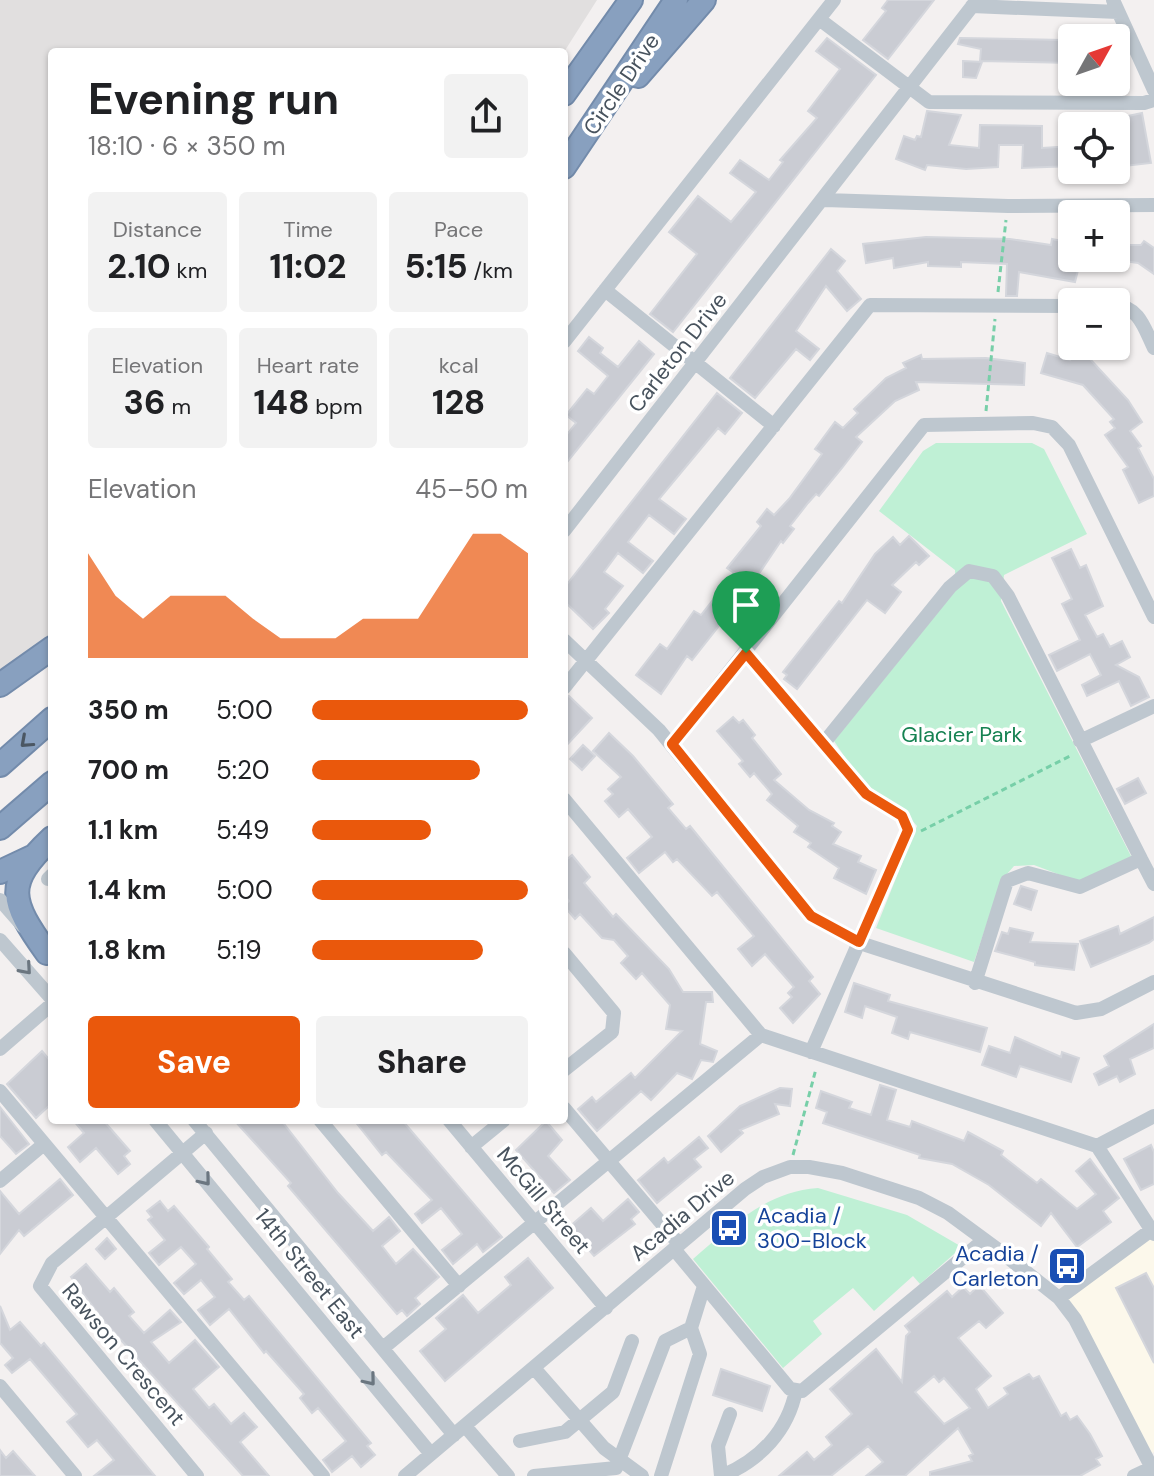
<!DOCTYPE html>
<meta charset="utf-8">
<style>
body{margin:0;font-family:"DM Sans",sans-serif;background:#f2f2f2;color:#202124;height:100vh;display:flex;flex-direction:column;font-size:30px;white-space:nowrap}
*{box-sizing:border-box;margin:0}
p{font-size:26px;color:#757577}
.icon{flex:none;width:44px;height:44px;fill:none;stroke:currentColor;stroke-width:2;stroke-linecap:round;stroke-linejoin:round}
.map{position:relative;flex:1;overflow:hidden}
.side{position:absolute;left:48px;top:48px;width:520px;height:1076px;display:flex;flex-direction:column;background:#fff;border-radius:8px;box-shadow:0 2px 6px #0004}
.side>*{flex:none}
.needle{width:52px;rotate:50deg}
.fabs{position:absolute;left:1058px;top:24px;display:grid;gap:16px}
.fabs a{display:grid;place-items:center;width:72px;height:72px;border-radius:8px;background:#fff;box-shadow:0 2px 6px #0004;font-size:40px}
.pin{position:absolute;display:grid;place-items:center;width:68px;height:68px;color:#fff;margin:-82px -34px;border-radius:50% 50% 50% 0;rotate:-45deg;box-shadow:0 0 8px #0007}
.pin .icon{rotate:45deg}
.round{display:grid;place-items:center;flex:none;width:84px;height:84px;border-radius:8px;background:#f2f2f2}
.head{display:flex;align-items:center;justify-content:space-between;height:136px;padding:0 40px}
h1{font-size:44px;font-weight:700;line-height:60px}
.figures{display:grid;grid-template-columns:repeat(3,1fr);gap:12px;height:136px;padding:8px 40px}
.figures div{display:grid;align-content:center;border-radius:8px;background:#f2f2f2;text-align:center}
.figures b{font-size:34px;font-weight:700}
.figures small{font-size:22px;font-weight:400}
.figures p{font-size:22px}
.chart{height:224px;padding:16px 40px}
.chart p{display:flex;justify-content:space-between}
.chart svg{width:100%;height:144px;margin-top:8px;fill:#ea580c;opacity:.7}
.button{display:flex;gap:16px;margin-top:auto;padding:16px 40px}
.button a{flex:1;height:92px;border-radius:8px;background:#ea580c;color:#fff;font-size:32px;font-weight:700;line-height:92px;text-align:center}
.button a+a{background:#f2f2f2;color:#202124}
ul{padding:0 40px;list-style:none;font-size:26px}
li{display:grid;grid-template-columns:128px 96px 1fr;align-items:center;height:60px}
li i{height:20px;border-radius:10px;background:#ea580c}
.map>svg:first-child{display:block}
</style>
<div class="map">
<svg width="1154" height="1476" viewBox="0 0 1154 1476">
<rect width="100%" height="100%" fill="#f3f0f0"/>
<path fill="#fcf8eb" d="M1154,1234V1452L1146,1456L1059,1298Z"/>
<path fill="#e1dfdf" d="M0,0H597L564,52H52V633L0,672Z"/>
<path fill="#bff0d5" d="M936,443H1032L1044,449L1087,534L1004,575L1001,601L1132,858L1079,882L1034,865L1014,866L1001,881L974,962L876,928L917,826L904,811L861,781L834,741L956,590L955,570L879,511L923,451Z
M818,1188L907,1215L962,1247L920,1284L913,1276L874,1311L853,1288L813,1321L822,1334L783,1368L693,1259C732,1226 765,1192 818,1188Z"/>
<path fill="#caccd3" stroke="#d4d6dc" stroke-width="2" fill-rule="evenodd" d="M888,0H934L888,59L863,40L886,11L882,8Z
M827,38L876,75L673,332L650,314L697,254L669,232L698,196L731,222L756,192L730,173L740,160L769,180L783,162L780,160L817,118L808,111L840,69L816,51Z
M960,38L1064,40L1072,42V63L980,61L981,49L958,44Z
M963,61L982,62L976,78L963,77Z
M1116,79H1128L1127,93H1109L1110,82H1116Z
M927,111L961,115L949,145L979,148L980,125L1042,126V148L1072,146V166L1022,168L1023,145H999L998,167L966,169L927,165L925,170L896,159L904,136L915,140L917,136L921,137Z
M1142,113L1151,163L1116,167V149L1129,150L1123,117Z
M926,237L1010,239L1051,245L1052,239L1072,243V258H1081L1075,282L1019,272L1017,296H1006L1007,264L961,262V267L928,266V262L894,268L893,258L866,263L863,244Z
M1144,241L1154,248V274L1138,263L1116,260V245H1141Z
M831,249L845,261L837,271L861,299L847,311L826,286L796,331L819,349L810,360L796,349L755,398L730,378Z
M589,337L603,348L600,353L618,367L639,341L654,354L564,466V438L576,423L566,415L587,389L594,394L608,376L578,351Z
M1074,346L1092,351L1090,359L1128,400L1142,422L1130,431L1141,446L1138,448L1154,479V496L1139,503L1123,470L1128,467L1105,435L1115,428L1110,422L1114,419L1083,385L1041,373L1047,353L1070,360Z
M921,355L922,359L986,358L1025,363L1024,385L916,382L919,390L895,401L856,437L862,442L842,468L819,496L816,494L808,503L790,526L794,529L783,543L781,541L752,584L692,660L687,656L661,694L636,675L660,644L667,649L694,611L701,615L734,573L727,568L761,526L757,522L767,509L774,515L789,499L822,454L815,449L835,422L843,428L858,413L854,409L886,378L906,368L903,363Z
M717,393L742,413L725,434L718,428L659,499L686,519L674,534L649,515L628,542L653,561L643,573L618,553L604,572L623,586L605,609L609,613L593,629L564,601V588Z
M909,536L929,556L919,565L916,562L892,585L901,592L885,613L867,600L797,689L784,679L787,675L783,672L839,601L842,603L875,554L893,537L900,545Z
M1071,549L1080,568L1086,565L1103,606L1085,615L1097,637L1103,634L1110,647L1122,641L1130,657L1116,665L1139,677L1149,697L1131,706L1119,681L1087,696L1082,685L1101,675L1090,654L1057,671L1049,655L1080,640L1062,604L1072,599L1052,558Z
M569,696L592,718L564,748V698Z
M733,717L739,723L743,720L755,735L752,738L781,774L774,780L809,810L834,823L832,826L841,832L833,844L861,856L858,862L876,870L866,894L834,878L839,868L808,847L811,843L794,832L798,826L767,800L772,794L754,773L750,777L739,764L743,761L717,731Z
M609,733L633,756L673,804L668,808L686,829L690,826L813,977L809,981L820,994L793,1023L780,1008L792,997L788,993L794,987L765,954L752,966L738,949L754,936L717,892L712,896L677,859L673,862L665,852L639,873L627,858L652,837L628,809L619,817L605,801L613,794L608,789L621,777L593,751Z
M583,745L595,756L582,770L570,759Z
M1138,778L1146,793L1125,804L1117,789Z
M572,855L590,877L584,883L613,917L616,914L669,969L683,992H712L713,1002H706L700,1044L717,1051L713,1062L701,1060L692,1079L677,1073L651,1100L641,1091L597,1131L578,1109L592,1097L596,1102L631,1073L635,1078L682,1031L666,1029L670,1005L642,973L636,979L621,963L628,956L614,940L602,938L580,914L575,919L564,906L569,901L564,895V862Z
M1021,886L1037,891L1031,910L1014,904Z
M1154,917V939L1149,943L1091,967L1080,941L1118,926L1120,934Z
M1010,928L1033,933L1030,942L1078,944L1074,970L1035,965V962L995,951L1002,932L1008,934Z
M854,983L890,995L888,1001L987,1028L980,1052L910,1032L908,1039L892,1033L897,1017L865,1006L862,1018L845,1012Z
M1154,1024V1048L1130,1059L1135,1074L1120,1082L1117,1076L1099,1085L1094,1074L1109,1066L1104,1056Z
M1015,1037L1061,1057L1062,1052L1079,1058L1071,1082L1020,1066L1016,1077L982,1065L989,1046L1010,1053Z
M42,1051L52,1063V1103L36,1118L7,1084Z
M880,1085L896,1090L887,1120L910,1127L912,1121L964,1141L968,1132L1003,1151L1001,1155L1037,1183L1041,1179L1077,1209L1096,1194L1076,1171L1090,1159L1119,1198L1103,1211L1111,1222L1077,1247L1051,1213L1041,1226L989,1185L952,1164L919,1158L920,1155L823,1123L827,1112L816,1108L821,1091L852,1102L849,1108L871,1115Z
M780,1088L792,1089L790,1106L775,1104L779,1114L740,1130L743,1133L721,1152L708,1136L740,1106Z
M0,1107L29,1144L16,1154L0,1136Z
M73,1120H103L130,1151L124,1156L130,1164L118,1174L96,1148L80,1162L68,1147L84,1133Z
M234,1120H281L338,1193L373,1231L389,1217L400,1231L382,1246L396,1264L413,1249L439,1277L415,1298L420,1304L407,1316L402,1310L397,1314L288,1186L291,1183Z
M354,1120H402L502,1237L483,1252L477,1244L453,1264L442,1250L462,1234L441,1208L422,1223L415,1214L432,1200L386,1152L382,1155Z
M546,1121L562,1140L548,1156L570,1180L554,1193L516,1150Z
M699,1137L708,1148L694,1159L701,1167L657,1203L638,1180L664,1158L668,1163Z
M1151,1145L1154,1152V1184L1141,1190L1124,1159Z
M60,1179L73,1195L24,1236L19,1230L0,1254V1191L19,1214Z
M628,1199L639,1212L631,1219L635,1224L594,1256L569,1227L591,1208L603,1221Z
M160,1201L168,1211L174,1206L209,1247L207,1249L232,1279L228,1282L244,1300L249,1296L371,1443L367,1446L375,1455L361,1467L352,1456L332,1472L323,1460L346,1441L318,1408L312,1413L300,1398L304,1394L266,1351L264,1353L229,1309L210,1325L198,1310L215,1297L201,1280L184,1294L174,1283L196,1264L181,1247L159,1265L149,1253L165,1240L148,1220L152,1217L147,1211Z
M107,1238L116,1249L105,1259L96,1249Z
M528,1258L553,1288L445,1381L420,1351L446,1329L436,1318L463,1295L478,1313L511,1285L505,1277Z
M86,1264L110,1292L114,1288L134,1312L129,1316L144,1333L170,1310L181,1322L151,1342L169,1363L195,1340L219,1367L193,1389L209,1408L214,1404L231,1424L244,1413L257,1427L240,1442L269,1476H243L103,1320L71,1277Z
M1146,1273L1154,1288V1363L1116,1288Z
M979,1285L1003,1313L986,1328L979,1321L958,1338L991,1376L976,1389L988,1408L1008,1394L1004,1388L1029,1374L1033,1379L1039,1376L1061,1416L1066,1413L1070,1420L1077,1416L1090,1434L1102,1456L1096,1459L1100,1465L1080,1476H930V1472L972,1461L969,1456L973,1454L958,1428L905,1476H866L883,1462L868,1446L831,1476H779L807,1452L814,1460L832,1445L826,1437L852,1414L830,1389L876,1349L902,1382L906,1336L910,1332L905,1326L947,1291L952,1297L963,1287L970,1294ZM934,1376L939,1382L944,1378L970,1408L944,1424L915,1392Z
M0,1306L10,1330L20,1322L41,1346L44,1343L155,1476H94L114,1460L97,1440L88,1447L67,1422L77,1414L30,1359L12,1373L5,1365L13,1358L0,1343Z
M721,1369L770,1386L762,1411L713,1395Z
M0,1450L6,1458L13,1451L35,1476H0Z"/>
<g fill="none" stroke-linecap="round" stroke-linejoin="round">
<defs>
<path id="highway" d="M638,76L704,0
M564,94L631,0
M564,167L676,0
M0,685L52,648
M0,765L52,719
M0,828L52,783
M0,872L32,857
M47,953C10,901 3,884 52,838"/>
</defs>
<use href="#highway" stroke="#738bab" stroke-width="26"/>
<path stroke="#77cfa8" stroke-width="3" stroke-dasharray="6 4" stroke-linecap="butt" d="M998,292L1006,220
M986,411L995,319
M921,831L1072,755
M793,1155L816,1069"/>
<path stroke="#bec7cf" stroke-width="14" d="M1113,0L1154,90
M972,6L1118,12
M819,19L929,102L1144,103L1154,100
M825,200L1008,206L1154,205
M605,290L774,426
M1116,306C1139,306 1145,330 1154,348
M564,342L834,0
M564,531L977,0
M564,640L659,730L811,916L866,945L1076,1013L1101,1009L1154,982
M746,653L866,794L902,816L908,830L811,1052
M564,688L870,305L1072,306
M1080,741L1154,706
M672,744L924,425L1033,423L1052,427L1069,445L1154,617
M823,744L950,587L969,571L993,576L1008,596L1141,859L1080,887L1028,873L1007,881L975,983
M564,799L761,1035L1097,1146L1154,1234
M1141,859L1154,884
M48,879L52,875
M0,900L23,926
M0,940L52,999
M564,953L614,1013L612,1032L564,1070
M0,1049L52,1004
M0,1091L323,1476
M564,1108L679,1244
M155,1120L431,1454
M194,1120L454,1435
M320,1120L459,1286
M449,1120L606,1308
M1097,1146L1154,1116
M471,1147L504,1120
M0,1181L44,1144
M674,1249L790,1389L802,1391L984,1240
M1059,1298L1154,1228
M383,1348L761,1035
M534,1368L604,1448L642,1476
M0,1386L75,1476
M465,1426L508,1476
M520,1441L565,1432L613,1392L632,1341
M197,1476L40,1286L52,1263L206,1133
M405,1476L745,1189L763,1177L790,1167H809L842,1173L919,1198L948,1213L1001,1252L1059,1298L1075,1319L1154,1472
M534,1476L616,1468L665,1341L691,1328L704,1286
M661,1476L700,1354L691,1328
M721,1476L718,1446L730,1414
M722,1476C760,1460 788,1431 796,1390
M1134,1476L1151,1468"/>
<use href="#highway" stroke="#88a0bf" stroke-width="22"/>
</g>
<defs><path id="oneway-chevron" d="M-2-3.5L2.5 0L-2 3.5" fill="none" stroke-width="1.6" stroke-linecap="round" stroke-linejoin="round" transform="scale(2)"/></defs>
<use stroke="#4b5763" href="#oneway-chevron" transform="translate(26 742) rotate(138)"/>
<g stroke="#6b7680">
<use href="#oneway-chevron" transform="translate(26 969) rotate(49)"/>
<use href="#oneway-chevron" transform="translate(205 1180) rotate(51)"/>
<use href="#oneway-chevron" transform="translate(370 1380) rotate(51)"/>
</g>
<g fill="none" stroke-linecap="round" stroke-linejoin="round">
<defs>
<path id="route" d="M746,653L866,794L902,816L908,830L859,942L811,916L672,744Z"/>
</defs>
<use href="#route" stroke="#fff" stroke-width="16"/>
<use href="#route" stroke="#ea580c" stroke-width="10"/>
</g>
<defs>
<symbol id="bus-square" viewBox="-11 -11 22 22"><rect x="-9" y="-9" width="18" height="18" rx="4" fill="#1a4fb4" stroke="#fff"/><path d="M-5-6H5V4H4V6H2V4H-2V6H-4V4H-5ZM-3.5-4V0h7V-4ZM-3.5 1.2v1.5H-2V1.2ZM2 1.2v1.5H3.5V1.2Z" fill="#fff"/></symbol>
</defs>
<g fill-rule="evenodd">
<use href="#bus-square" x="707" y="1206" width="44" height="44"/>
<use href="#bus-square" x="1045" y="1244" width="44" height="44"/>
</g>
<g text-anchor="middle" stroke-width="7" stroke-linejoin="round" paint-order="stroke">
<g font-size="22" fill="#48535e" stroke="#fff">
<text transform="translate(621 84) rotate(-56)" y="8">Circle Drive</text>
<text transform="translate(677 352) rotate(-52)" y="8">Carleton Drive</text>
<text transform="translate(544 1200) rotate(50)" y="8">McGill Street</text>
<text transform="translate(682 1215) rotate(-40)" y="8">Acadia Drive</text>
<text transform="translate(310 1273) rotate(51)" y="8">14th Street East</text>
<text transform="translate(124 1354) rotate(50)" y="8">Rawson Crescent</text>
</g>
<g font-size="22" fill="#168252" stroke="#fff">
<text x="962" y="742">Glacier Park</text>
</g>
<g font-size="22" fill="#164399" stroke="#fff" text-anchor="start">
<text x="757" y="1223">Acadia /<tspan x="757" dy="25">300-Block</tspan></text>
<text x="1039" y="1261" text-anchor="end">Acadia /<tspan x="1039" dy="25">Carleton</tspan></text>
</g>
</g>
</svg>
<div class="fabs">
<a><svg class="needle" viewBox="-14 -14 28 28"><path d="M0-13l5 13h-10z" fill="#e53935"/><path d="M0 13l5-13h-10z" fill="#757577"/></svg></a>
<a><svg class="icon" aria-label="locate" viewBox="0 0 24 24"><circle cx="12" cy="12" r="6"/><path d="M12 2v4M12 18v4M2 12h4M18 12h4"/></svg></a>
<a>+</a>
<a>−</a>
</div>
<div class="pin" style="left:746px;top:653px;background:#1e9e55"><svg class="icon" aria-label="arrive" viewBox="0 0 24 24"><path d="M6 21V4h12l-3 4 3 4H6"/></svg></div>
<section class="side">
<div class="head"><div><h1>Evening run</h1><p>18:10 · 6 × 350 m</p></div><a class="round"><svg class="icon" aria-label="share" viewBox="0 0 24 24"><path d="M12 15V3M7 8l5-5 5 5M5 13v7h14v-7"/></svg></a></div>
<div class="figures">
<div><p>Distance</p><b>2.10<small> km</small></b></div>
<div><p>Time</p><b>11:02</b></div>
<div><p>Pace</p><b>5:15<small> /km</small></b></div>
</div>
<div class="figures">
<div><p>Elevation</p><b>36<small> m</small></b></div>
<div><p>Heart rate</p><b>148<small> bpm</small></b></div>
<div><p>kcal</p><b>128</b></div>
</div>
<div class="chart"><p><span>Elevation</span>45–50 m</p>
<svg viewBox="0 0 160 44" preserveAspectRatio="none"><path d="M0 44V12L10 25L20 32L30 25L40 25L50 25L60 32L70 38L80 38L90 38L100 32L110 32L120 32L130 19L140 6L150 6L160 12V44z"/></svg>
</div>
<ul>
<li><b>350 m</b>5:00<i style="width:100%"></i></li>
<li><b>700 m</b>5:20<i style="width:78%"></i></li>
<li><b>1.1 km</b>5:49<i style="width:55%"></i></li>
<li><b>1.4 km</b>5:00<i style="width:100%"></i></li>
<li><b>1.8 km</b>5:19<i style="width:79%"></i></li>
</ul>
<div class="button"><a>Save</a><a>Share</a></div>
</section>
</div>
